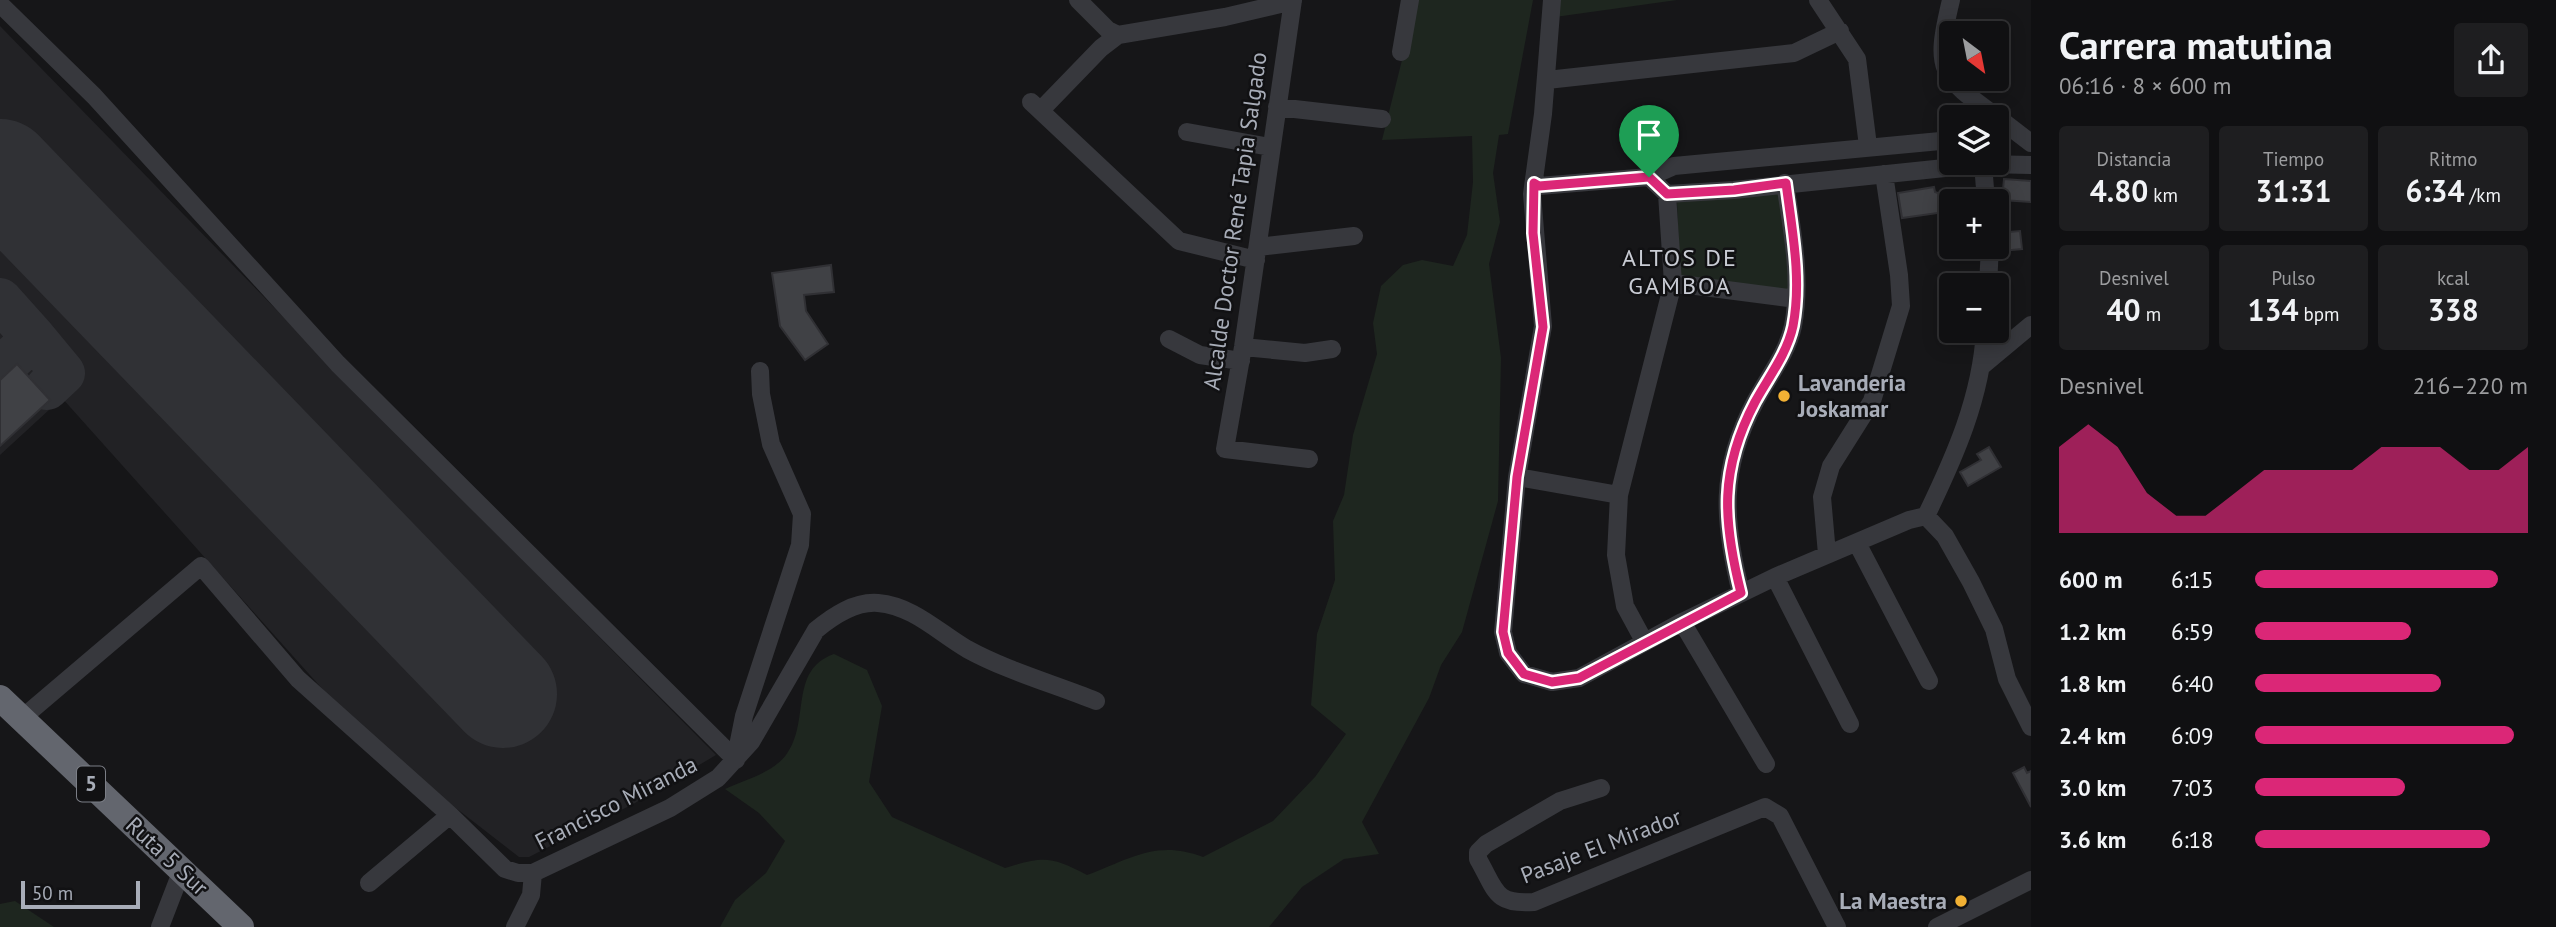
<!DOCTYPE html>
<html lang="es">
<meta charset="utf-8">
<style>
body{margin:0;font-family:"PT Sans",sans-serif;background:#1e1e20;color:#f1f3f6;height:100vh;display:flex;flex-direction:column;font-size:26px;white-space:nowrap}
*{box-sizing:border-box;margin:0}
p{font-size:23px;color:#9c9d9f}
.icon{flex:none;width:38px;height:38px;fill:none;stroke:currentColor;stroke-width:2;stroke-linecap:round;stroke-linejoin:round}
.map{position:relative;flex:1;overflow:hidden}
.sheet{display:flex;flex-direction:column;background:#101012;width:525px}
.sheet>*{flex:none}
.needle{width:46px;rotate:148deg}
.controls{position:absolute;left:1939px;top:21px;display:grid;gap:14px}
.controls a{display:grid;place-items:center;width:70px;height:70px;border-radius:7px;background:#101012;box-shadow:0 4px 18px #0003,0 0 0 2px #303032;font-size:35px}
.scale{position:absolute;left:21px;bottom:18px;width:119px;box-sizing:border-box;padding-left:7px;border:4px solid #a8adb8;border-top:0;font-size:19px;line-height:24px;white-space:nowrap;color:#a8adb8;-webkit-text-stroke:5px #111113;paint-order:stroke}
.pin{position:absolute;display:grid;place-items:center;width:60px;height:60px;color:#fff;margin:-72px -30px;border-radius:50% 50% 50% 0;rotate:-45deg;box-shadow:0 0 7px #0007}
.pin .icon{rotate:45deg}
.round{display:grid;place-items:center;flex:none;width:74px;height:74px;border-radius:7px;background:#1e1e20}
.head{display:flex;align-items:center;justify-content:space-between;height:119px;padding:0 28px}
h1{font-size:38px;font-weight:600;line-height:52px}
.figures{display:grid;grid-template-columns:repeat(3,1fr);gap:10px;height:119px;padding:7px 28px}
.figures div{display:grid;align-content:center;border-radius:7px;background:#1e1e20;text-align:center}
.figures b{font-size:30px;font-weight:600}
.figures small{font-size:19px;font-weight:400}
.figures p{font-size:19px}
.chart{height:196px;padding:14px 28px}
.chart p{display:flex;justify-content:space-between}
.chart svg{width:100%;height:126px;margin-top:7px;fill:#db2777;opacity:.7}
ul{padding:0 28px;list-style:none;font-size:23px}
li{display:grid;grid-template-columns:112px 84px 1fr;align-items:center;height:52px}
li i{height:18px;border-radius:9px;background:#db2777}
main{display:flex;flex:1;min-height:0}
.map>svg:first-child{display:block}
</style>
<main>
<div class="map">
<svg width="2031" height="927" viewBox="0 0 2031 927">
<rect width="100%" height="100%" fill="#161618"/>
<path fill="#222225" d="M0,26L340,375L716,755L635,803L529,857H519L430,788L326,693L62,398L0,455Z"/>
<path fill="#1e261f" d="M1417,0H1533L1508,134L1499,135L1493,173L1500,222L1489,264L1501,358L1498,501L1462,632L1441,665L1429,698L1362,822L1379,854L1344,859L1302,887L1269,927H720L735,900L766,873L785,841L759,813L725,789C745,780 772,773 786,755C811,722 788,670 834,654L867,670L882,706L869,782L892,817L1005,868C1044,856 1051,856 1087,875C1130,859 1157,839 1203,857L1273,821L1315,777L1346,734L1311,705L1317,634L1335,580L1333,521L1344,495L1353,435L1377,354L1373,323L1381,286L1403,265L1422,260L1453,266L1467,235L1473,182L1472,136L1382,140Z
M1557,0H1677L1555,17Z
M1781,191L1791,294L1680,277L1677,202Z
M15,901L54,927H0V904Z"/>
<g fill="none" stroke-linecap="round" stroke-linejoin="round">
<path stroke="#303135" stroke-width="44" d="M0,300L34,338L0,369
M34,338L63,373L47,388"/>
<path stroke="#303135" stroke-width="108" d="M0,173L503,694"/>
</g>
<path fill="#404145" stroke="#303034" stroke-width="2" d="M2004,179L2031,181V202L2002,200Z
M1934,187L1935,192L1943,195L1945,212L1902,218L1898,193Z
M2020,231L2022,249L2001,251L1997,233Z
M831,265L834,292L804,295L806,311L828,344L805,360L780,326L772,273Z
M17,364L50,400L0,446V380Z
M1989,447L2001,467L1968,486L1960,472L1981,460L1977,454Z
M2024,767L2027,773L2031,771V807L2013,773Z"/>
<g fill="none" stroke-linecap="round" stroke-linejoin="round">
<path stroke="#37383d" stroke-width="18" d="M1078,0L1108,30L1118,35
M1293,0L1243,347L1225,449L1309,459
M1552,0L1543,114L1532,194L1543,326L1517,477L1503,632L1508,653L1524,674L1552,682L1579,678L1682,622L1775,577L1909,520L1926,516
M1818,0L1857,59L1868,146
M1951,0C1934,71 1939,75 1997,117
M0,4L94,96L338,364L736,760
M1401,52L1410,0
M1547,80L1794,53L1840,31
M1031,102L1179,241L1256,260
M1277,107L1382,119
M1041,110L1101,48L1118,35L1225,17L1293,1
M1997,117L2031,143
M1187,132L1270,147
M1983,164L1986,201
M1534,182L1539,186L1649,177L1674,166L1951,140
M1667,194L1734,190L1983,164L2031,165
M1258,247L1354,236
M1673,283L1796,299
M1988,285L1990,247
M1169,339L1200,355L1241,361
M1243,347L1305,353L1332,349
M1983,365L2031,325
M1517,477L1619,495
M1926,516L1945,536L1971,582L1994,629L2007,679L2031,727
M1926,516C1955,456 1981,398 1985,331
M1857,543L1929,681
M1827,554L1822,497L1831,466L1872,401L1901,306L1899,275L1884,174
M1775,577L1850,724
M1741,593C1723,521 1719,470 1755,402C1768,377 1787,354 1793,326C1802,279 1792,230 1785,183
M1682,622L1766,764
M1644,641L1625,606L1616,555L1619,495L1673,283L1667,194L1649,177
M21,719L201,566L298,679L450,815L505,869L518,873H533L670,808L718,778L751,742L816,630C833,616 855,601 878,603C913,606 938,632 967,649C1007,671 1054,684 1096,701
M736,756L744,716L800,545L802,514L771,444L761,394L760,371
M1601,788L1560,801L1486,844L1478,852V859C1496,890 1494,905 1534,902L1765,807L1780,816L1837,927
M369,883L450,815
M160,927L182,870
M515,927L531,895L533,873
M1937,927L2031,880"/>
<path stroke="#63666e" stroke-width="26" d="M0,698L241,927"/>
</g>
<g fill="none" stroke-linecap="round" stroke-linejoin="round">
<defs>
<path id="route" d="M1649,177L1667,194L1734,190L1786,183C1792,230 1802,279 1793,326C1787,354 1768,378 1755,402C1719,470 1723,521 1741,593L1579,678L1552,682L1524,674L1508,653L1503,632L1517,477L1543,327L1533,233L1534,183L1539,186Z"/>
</defs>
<use href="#route" stroke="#fff" stroke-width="14"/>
<use href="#route" stroke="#db2777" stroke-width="9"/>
</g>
<g fill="#f2b134" stroke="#111113" stroke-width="2.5">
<circle cx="1784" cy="396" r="7"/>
<circle cx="1961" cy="901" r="7"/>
</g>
<g text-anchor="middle" stroke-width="5" stroke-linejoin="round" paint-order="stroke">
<rect fill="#111113" stroke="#7b7e86" stroke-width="2" x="77" y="766.5" width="28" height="35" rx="5"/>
<g font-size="21" font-weight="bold" fill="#a8adb8">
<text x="91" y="791">5</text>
</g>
<g font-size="23" fill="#a8adb8" stroke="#111113">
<text transform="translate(1235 221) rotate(-82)" y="8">Alcalde Doctor René Tapia Salgado</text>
<text transform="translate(616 803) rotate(-27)" y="8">Francisco Miranda</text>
<text transform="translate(1601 846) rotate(-21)" y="8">Pasaje El Mirador</text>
<text transform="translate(167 856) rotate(43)" y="8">Ruta 5 Sur</text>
</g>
<g font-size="23" font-weight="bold" fill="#a8adb8" stroke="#111113" text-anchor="start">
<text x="1798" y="391">Lavanderia<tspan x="1798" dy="26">Joskamar</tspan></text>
<text x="1947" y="909" text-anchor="end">La Maestra</text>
</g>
<g font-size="24" letter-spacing="2" fill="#c9ccd4" stroke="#111113">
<text x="1680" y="266">ALTOS DE<tspan x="1680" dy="28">GAMBOA</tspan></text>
</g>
</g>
</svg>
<div class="controls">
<a><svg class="needle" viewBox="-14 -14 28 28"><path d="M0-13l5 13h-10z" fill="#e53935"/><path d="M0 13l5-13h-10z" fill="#9c9d9f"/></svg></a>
<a><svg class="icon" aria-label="layers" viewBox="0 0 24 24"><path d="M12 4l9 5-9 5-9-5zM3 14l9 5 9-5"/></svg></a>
<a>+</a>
<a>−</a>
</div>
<div class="scale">50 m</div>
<div class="pin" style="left:1649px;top:177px;background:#1e9e55"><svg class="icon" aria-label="arrive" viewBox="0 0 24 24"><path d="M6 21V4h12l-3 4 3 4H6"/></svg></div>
</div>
<section class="sheet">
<div class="head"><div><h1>Carrera matutina</h1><p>06:16 · 8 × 600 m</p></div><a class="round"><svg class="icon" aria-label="share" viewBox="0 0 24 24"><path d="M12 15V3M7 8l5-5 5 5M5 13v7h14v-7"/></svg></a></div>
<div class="figures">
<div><p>Distancia</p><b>4.80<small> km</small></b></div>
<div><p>Tiempo</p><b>31:31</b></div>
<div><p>Ritmo</p><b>6:34<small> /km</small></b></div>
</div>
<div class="figures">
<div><p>Desnivel</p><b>40<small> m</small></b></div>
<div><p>Pulso</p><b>134<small> bpm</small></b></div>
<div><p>kcal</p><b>338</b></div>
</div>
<div class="chart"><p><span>Desnivel</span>216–220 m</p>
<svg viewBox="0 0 160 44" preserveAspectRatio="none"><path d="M0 44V14L10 6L20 14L30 30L40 38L50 38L60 30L70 22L80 22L90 22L100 22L110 14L120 14L130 14L140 22L150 22L160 14V44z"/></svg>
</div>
<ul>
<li><b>600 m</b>6:15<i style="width:89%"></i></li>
<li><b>1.2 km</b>6:59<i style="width:57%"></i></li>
<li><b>1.8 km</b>6:40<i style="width:68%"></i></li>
<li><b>2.4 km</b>6:09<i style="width:95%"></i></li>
<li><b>3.0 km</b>7:03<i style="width:55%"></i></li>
<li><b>3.6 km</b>6:18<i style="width:86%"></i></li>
</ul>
</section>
</main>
